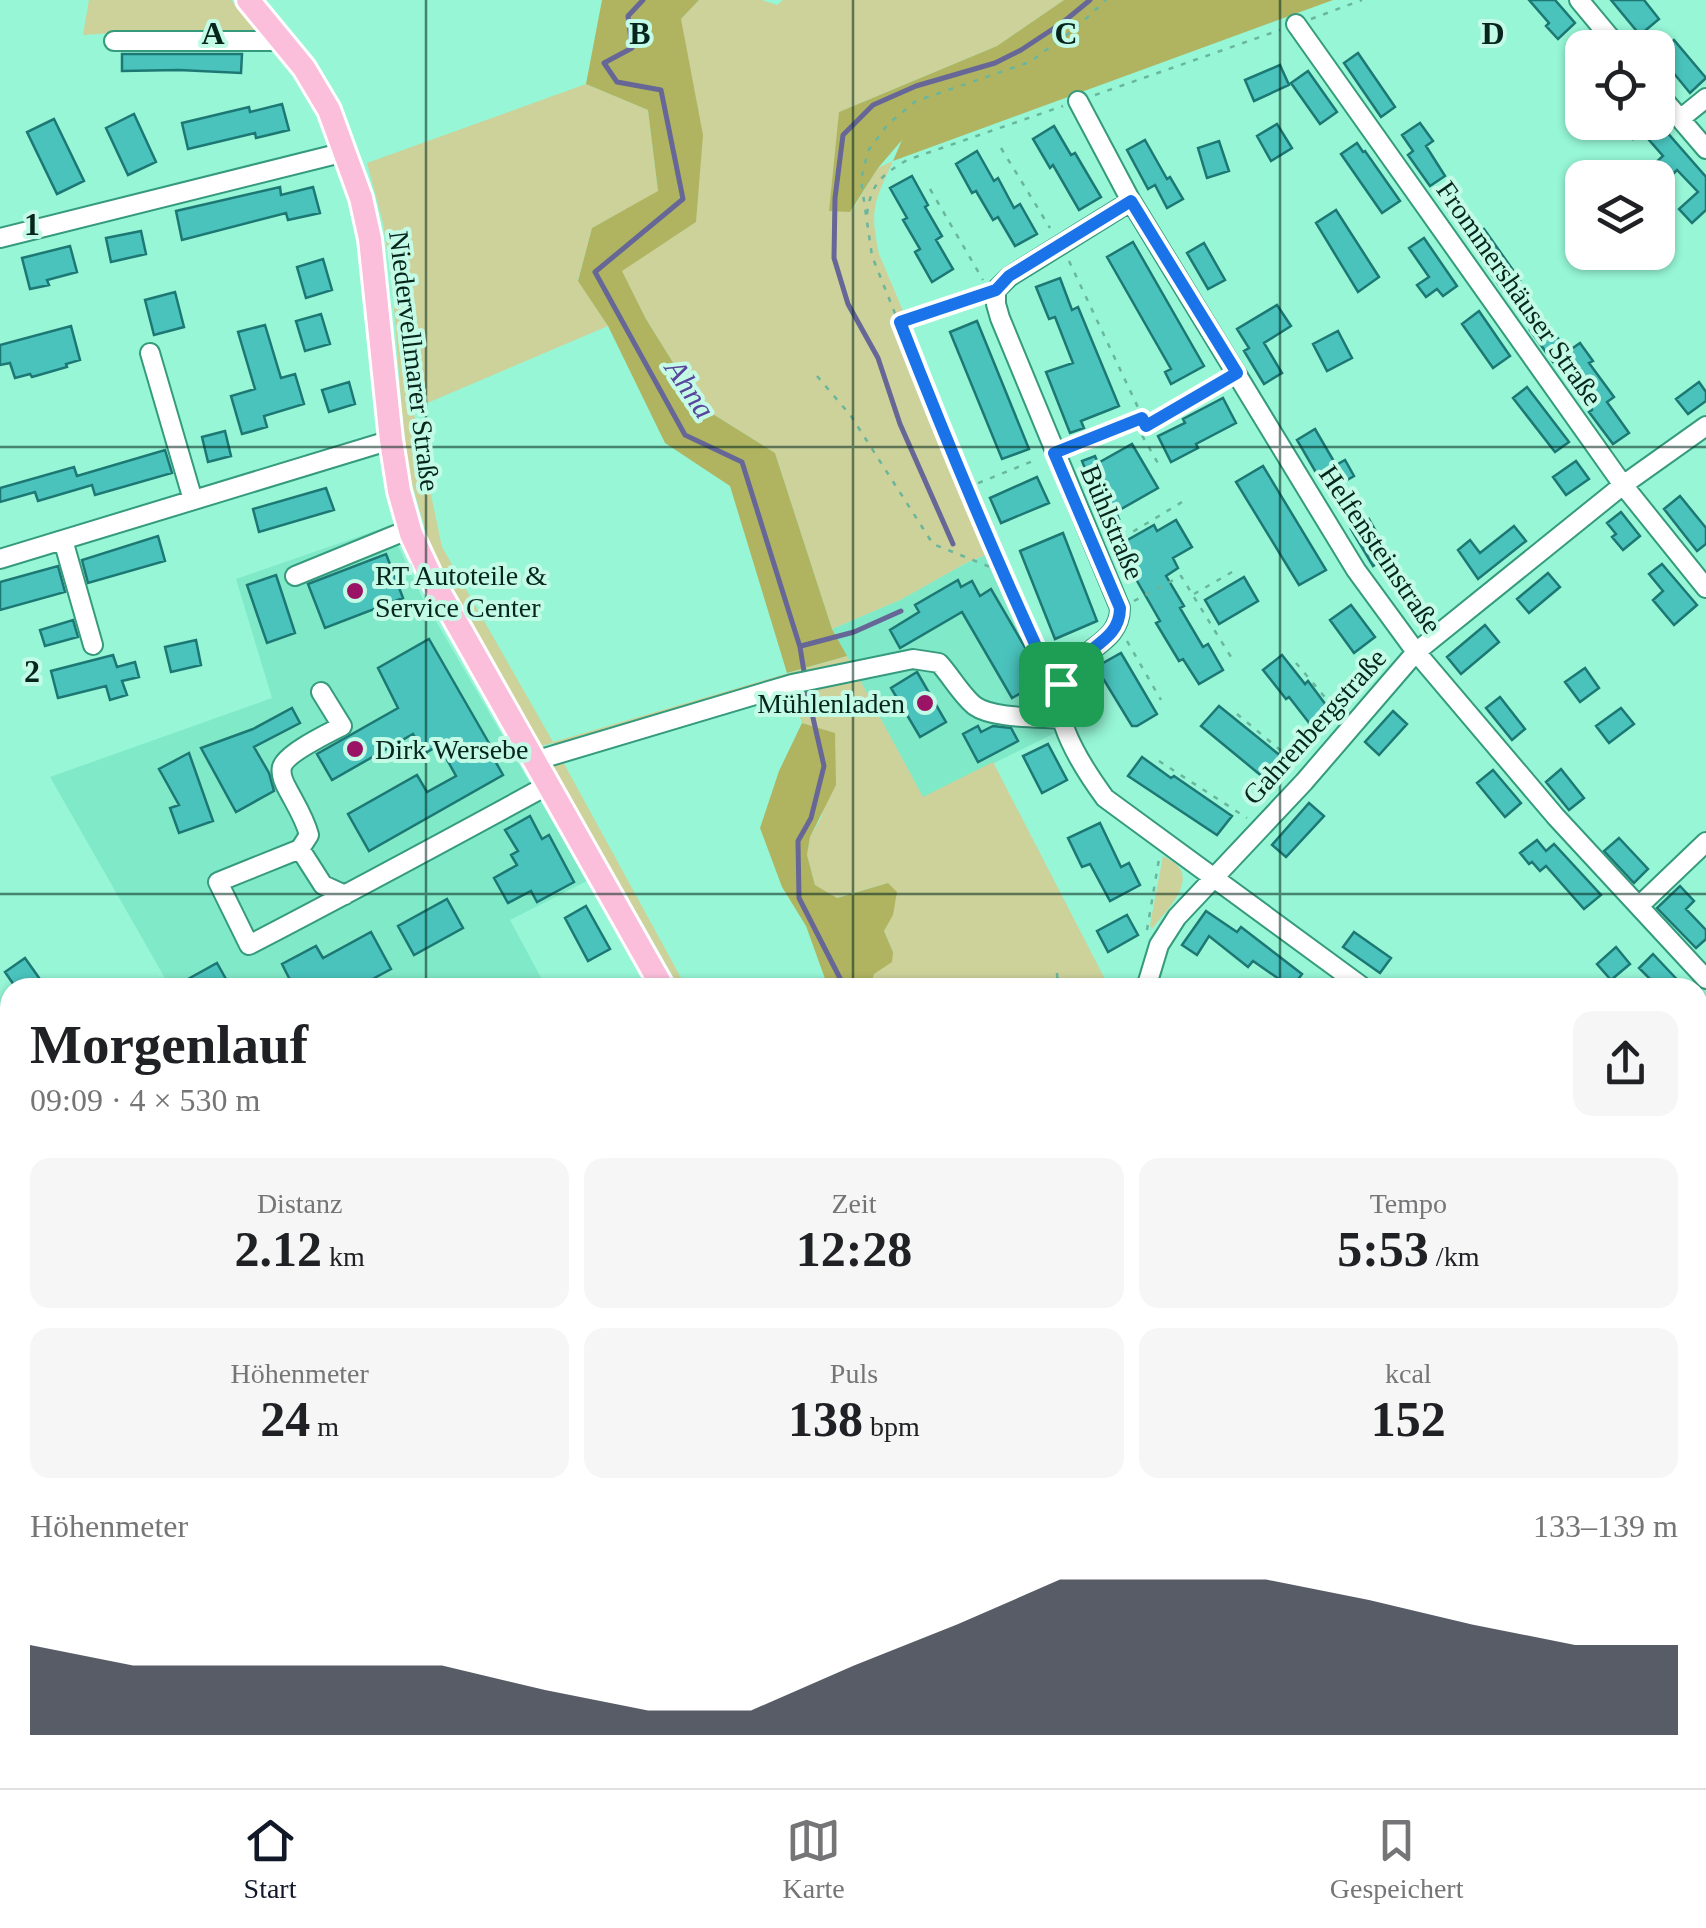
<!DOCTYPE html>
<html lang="de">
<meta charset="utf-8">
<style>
body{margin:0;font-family:Georgia,serif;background:#f6f6f6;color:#202124;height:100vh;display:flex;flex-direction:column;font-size:38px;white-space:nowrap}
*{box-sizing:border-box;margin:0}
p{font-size:32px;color:#757577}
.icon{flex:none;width:55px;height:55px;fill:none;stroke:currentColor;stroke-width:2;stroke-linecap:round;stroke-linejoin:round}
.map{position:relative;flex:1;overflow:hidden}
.drawer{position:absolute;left:0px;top:978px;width:1708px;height:812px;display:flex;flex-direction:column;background:#fff;border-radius:30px 30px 0 0;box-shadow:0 2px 8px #0004}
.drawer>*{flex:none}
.fabs{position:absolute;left:1565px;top:30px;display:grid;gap:20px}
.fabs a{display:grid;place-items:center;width:110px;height:110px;border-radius:20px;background:#fff;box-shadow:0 2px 8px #0004;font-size:50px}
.pin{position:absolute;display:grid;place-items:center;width:85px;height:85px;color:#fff;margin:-42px;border-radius:20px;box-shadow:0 5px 15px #0006}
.round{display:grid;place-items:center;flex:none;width:105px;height:105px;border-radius:20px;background:#f6f6f6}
.summary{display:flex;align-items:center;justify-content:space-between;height:170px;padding:0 30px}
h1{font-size:55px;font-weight:600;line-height:75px}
.figures{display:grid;grid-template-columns:repeat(3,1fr);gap:15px;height:170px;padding:10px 30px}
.figures div{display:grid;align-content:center;border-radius:20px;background:#f6f6f6;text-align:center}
.figures b{font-size:50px;font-weight:600}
.figures small{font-size:28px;font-weight:400}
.figures p{font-size:28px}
.chart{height:280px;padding:20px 30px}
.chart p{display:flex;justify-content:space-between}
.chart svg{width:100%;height:180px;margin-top:10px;fill:#111827;opacity:.7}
.tab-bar{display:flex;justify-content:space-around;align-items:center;height:140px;border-top:2px solid #e0e0e0;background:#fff;font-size:28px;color:#757577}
.tab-bar a{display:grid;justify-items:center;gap:5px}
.tab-bar .current{color:#111827}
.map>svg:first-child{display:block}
</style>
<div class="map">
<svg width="1706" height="1788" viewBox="0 0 1706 1788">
<rect width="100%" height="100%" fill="#96f6d6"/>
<path fill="#80e9c8" d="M389,526L422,597L587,881L510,920L546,987H170L50,777L272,698L236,579Z
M1003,548L1053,668L1040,687L1057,732L923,798L832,629L902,599L966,563Z
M1698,1723L1706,1727V1788H1563L1570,1782L1567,1780H1698Z
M0,1745L10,1747V1780H194L231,1788H0Z
M796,1780H1223L1229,1788H793Z"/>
<path fill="#cdd19a" d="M89,0H231L258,30L126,32L83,35Z
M699,0H762L777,5L783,0H1064L997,46L839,112L851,212L878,168L893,161C875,201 869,208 879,254L1003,548L966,563L902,599L832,629L775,453L700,406L646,319L621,270L696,222L681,19Z
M586,84L648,110L658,192L592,228L578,280L608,326L413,409L442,547L553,742L847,656L923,797L993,762L1109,987H870L874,974L893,952L884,931L893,914L888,883L836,898L815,885L807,855L810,837L822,816L835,734L802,723L792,693L562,760L686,987H679L553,767L561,760L553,743L541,746L432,553L409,473L402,413L392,282L383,223L367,163Z
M1163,856C1168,859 1173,861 1177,865C1196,884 1163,914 1152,929L1150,925Z
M1360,1780H1567L1571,1782L1563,1788H1366Z"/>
<path fill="#b0b461" d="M602,0H699L681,19L703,135L696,222L622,271L646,319L700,406L775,453L832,629L847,656L787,673L730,486L665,443L608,326L578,281L592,228L658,191L648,110L586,84Z
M1064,0H1333L893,161L902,140L878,168L850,212L829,211L839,112L997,46Z
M802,723L835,733L836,785L810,837L807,855L815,885L837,898L888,883L897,892L893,915L884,931L893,952L892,962L874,974L870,987H828L806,926L782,887L760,828L779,771Z"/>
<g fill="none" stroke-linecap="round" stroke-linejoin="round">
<path stroke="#666797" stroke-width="5" d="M643,0L628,16L632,48L604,63L617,82L661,90L683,199L595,272L685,435L742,462L800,647L808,696L824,766L811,818L798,841L799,898L845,988
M953,544L900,424L878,358L848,304L834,258L835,198L843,135L873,105L916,86L995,63L1021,50L1062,23L1090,0
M801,646L854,632L901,611
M1698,1654L1706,1659"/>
</g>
<path fill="#4ac3bd" stroke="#1d7874" stroke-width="2.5" d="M1529,0H1555L1575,23L1558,39L1546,26L1549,23Z
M1611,0H1644L1659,19L1640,35Z
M1674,40L1706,78L1690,93L1658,54Z
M1358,53L1395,107L1381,117L1344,63Z
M122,54H242L241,73L179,70L122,71Z
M1280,65L1289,85L1254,101L1245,80Z
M1308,71L1337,112L1320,124L1291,83Z
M282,104L289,130L256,138L255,133L188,149L182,123L249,107L250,112Z
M134,114L156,162L128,175L106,128Z
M54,119L84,181L57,194L27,132Z
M1619,122H1658L1706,177V210L1692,223L1679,209L1698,192L1677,170L1668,179L1654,164L1663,156L1642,132L1633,139Z
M1420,123L1433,141L1426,146L1445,176L1430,186L1408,155L1413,151L1402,135Z
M1277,124L1292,148L1271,161L1257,136Z
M1054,126L1071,155L1075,153L1101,197L1079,210L1053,165L1050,168L1033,139Z
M1145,140L1167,179L1170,177L1183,199L1167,208L1155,185L1148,189L1127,150Z
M1219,141L1229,171L1207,178L1198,148Z
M1357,143L1363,152L1365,151L1400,201L1382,213L1341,154Z
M977,151L994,181L998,178L1014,208L1020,204L1037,234L1015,246L998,217L993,220L976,191L972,193L956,164Z
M912,176L928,205L925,207L942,236L936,240L953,269L932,282L915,252L920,249L903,220L907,218L890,188Z
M280,187L281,195L313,187L320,213L288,220L286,213L182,240L176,211Z
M1336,210L1379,277L1358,292L1316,223Z
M1484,229L1520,280L1503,291L1468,240Z
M141,231L146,254L111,262L106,238Z
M1424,238L1457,286L1443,296L1437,289L1426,297L1417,285L1429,277L1409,248Z
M1133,242L1204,366L1171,384L1165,372L1171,369L1107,257Z
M1204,243L1225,280L1208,289L1187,253Z
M70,246L77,272L47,280L49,285L30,289L22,258Z
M323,259L332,290L306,298L297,267Z
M1060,278L1072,310L1078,307L1119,406L1081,421L1084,428L1070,433L1046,372L1073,363L1055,317L1049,319L1036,287Z
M175,292L184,327L154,335L145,300Z
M1277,305L1291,326L1264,343L1282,373L1264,384L1244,351L1249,348L1237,329Z
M1479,311L1510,356L1493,368L1462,324Z
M321,314L330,344L305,351L296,321Z
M1545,320L1567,351L1553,362L1530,330Z
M977,321L1029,449L1002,459L950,332Z
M265,325L281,378L295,374L304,404L264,416L267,427L242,434L231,396L255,389L238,332Z
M71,326L80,360L66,364L67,367L32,377L30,374L15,378L10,363L0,365V345Z
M1338,331L1352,358L1327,371L1313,344Z
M1580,343L1593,361L1589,363L1614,397L1607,402L1629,433L1613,444L1589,412L1592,410L1580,392L1583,390L1560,357Z
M349,382L355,404L329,412L322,390Z
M1699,382L1706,392V401L1688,414L1676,399Z
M1527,387L1569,442L1555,452L1513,398Z
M1223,398L1236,423L1196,444L1198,448L1171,462L1158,436L1185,423L1183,419Z
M1315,429L1336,465L1345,460L1354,476L1333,488L1324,472L1318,476L1297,440Z
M225,431L231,456L208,462L202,437Z
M1132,444L1158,488L1116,512L1119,519L1106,523L1092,481H1090L1082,461L1095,456L1098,463Z
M165,450L172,473L95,495L92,485L38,501L35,492L0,502V488L74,467L77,476Z
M1576,461L1589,479L1566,495L1553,477Z
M1263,466L1326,570L1299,585L1236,482Z
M1037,477L1049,503L1001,523L990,498Z
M326,488L334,510L259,532L253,509Z
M1680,496L1706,528V544L1697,551L1664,509Z
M1621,512L1640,536L1623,550L1612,537L1616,534L1607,523Z
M1369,519L1390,556L1373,566L1351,529Z
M1176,520L1192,547L1173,558L1178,568L1166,576L1184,606L1180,608L1203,647L1208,644L1223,670L1199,684L1183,659L1179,661L1156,623L1160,621L1117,546L1154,525L1157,531Z
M1514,526L1526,541L1478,579L1458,550L1470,540L1480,553Z
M1063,533L1097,621L1055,639L1020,551Z
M158,536L165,561L88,583L82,560Z
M386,554L403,598L325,628L308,584Z
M1662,564L1697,605L1674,625L1653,600L1663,591L1649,574Z
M58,566L65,592L0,610V582Z
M1548,573L1560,587L1529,613L1517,599Z
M276,575L295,633L267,643L247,585Z
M1244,577L1258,601L1219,624L1205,600Z
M958,580L961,587L972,581L980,596L991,589L1044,680L1012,698L962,612L900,648L890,630L919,612L915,605Z
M1351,605L1375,637L1354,653L1330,620Z
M73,620L78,637L45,646L40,630Z
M1485,625L1499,642L1461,674L1447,657Z
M429,639L497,757L494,759L503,775L369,851L348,814L417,775L427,792L456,776L439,745L424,754L413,734L332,780L317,754L398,708L378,668Z
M196,640L201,665L171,672L165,647Z
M1121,653L1157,714L1137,726H1132L1096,667Z
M113,655L117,667L135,662L139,677L122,681L127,695L110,700L106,686L58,698L51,671Z
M1282,655L1305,684L1308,681L1329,709L1310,724L1289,697L1286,699L1263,670Z
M1585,668L1599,688L1580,702L1565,682Z
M917,672L946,722L920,737L891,688Z
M1500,697L1525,729L1512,740L1486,708Z
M1219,706L1282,757L1264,778L1201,726Z
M292,708L300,723L254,747L269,773L274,791L236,812L201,748L253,729Z
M1621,708L1634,724L1609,743L1596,726Z
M1393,711L1407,724L1379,755L1365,742Z
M978,726L981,732L993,726L1011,728L1018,741L978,762L963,734Z
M1048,744L1067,780L1042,793L1023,756Z
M189,753L213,821L179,833L170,808L179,805L159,769Z
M1142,757L1171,778L1174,776L1232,816L1217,835L1128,776Z
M1561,769L1584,798L1569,810L1546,782Z
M1493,770L1521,803L1505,817L1477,783Z
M1309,803L1324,816L1286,857L1272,845Z
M530,816L542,839L549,835L574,882L537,902L531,891L508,903L494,878L517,865L511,855L518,851L505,830Z
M1100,823L1121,867L1129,863L1140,885L1110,901L1090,864L1082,867L1068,838Z
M1619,838L1648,869L1634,883L1604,851Z
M1537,840L1546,851L1554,844L1601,895L1584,909L1546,866L1540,871L1532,862L1529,864L1520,853Z
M1680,886L1694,901L1686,909L1706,930V939L1696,948L1657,908Z
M447,899L463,928L414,955L398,926Z
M586,906L610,949L588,961L565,918Z
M1206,911L1237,932L1241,927L1302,974L1292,988L1253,961L1248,967L1209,936L1197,955L1182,945Z
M1127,915L1138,935L1108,952L1097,931Z
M371,932L391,969L356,988H294L282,964L316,946L323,958Z
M1354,932L1391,958L1380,973L1343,947Z
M1616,947L1630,964L1611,980L1597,964Z
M1653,954L1670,972L1685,988H1658L1656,985L1639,968Z
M25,958L37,975L46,988H16L5,972Z
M217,963L231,988H172Z"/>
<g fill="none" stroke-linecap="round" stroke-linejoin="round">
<defs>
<path id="minor" d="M1579,0L1619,48
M1296,24L1623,485L1706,588
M114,41H280
M1658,93L1706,149
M1078,101L1131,201L1356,570L1416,652L1556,817L1706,979
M1680,119L1706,98
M1131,201L1009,277L996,290V304L1000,318L1120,608C1120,635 1097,644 1079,660C1073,666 1063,677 1061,685C1050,719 1086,772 1105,798L1364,988
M0,238L345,152
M150,353L193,500
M63,540L93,645
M0,559L391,440
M295,576L410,529
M534,761L792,684L913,659L939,663C951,676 962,696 975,706C993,719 1041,717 1063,719
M300,849L309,835C305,819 296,805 288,790C284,783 280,775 282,767C286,753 329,733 342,726L321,692
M345,895L323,885L300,849L218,882L249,945C349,893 449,839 548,785
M1639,906L1706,842
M1146,988L1159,945L1177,917L1304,782L1416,652L1623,485L1706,426
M0,1025L10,1040
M1698,1263L1706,1271
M0,1454L10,1481
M0,1611L10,1607
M0,1625L10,1622
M1698,1698L1706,1703
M0,1723L10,1724
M1698,1741L1706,1728
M1183,1780L1190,1788
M1243,1780L1249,1788
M1690,1780L1692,1788"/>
<path id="major" d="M248,0L304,68L329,110L361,198L370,239L391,440L399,491L411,534L433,581L663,988
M0,1338L10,1352
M0,1384L10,1399
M314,1780L326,1788
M377,1780L394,1788"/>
</defs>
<use href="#minor" stroke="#369a7d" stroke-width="22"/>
<use href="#major" stroke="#fff" stroke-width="28"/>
<path stroke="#6ab69d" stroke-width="2.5" stroke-dasharray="5 8" stroke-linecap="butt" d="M1311,19L1362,0
M1095,95L1280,30
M1001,148L1050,228
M930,189L983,280
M867,214C871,183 882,175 907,160L1063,106
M1069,261L1143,418
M900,321L976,296
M817,376L851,416L933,544L1000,571
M1145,427L1139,430L1159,465
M1073,445L1143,418L1146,426L1219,383
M966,488L1038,459
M1111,545L1182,502
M1194,594L1239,568
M1134,601L1181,576L1231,657
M1127,641L1161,700
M1296,663L1340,715
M1049,672L965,488L872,256L861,180L868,151L888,124L916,101L1030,62L1077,27L1106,0
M1237,714L1297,764
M1159,761L1247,818
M1147,930L1159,859
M1057,973L1058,988
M0,1311L6,1320
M1701,1338L1706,1310
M1698,1628L1706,1633"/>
<use href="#minor" stroke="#fff" stroke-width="18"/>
<use href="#major" stroke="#fbbfdc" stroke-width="22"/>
<path stroke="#407a68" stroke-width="2.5" d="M0,1425L10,1441
M10,1657C0,1677 1,1697 10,1717
M238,1780L284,1788
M320,1780L360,1788"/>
<defs>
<path id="rail" d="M0,1763L10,1766
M41,1780L58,1788
M83,1780L105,1788"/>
</defs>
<use href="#rail" stroke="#407a68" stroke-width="9"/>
<use href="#rail" stroke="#c4fbe7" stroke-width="5" stroke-dasharray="15" stroke-linecap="butt"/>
</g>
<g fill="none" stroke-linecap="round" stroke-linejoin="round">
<defs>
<path id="route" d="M1131,201L1237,373L1146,426L1142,418L1054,453L1120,608C1120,637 1093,645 1075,664C1070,670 1066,677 1061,684L1048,672C994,556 946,440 900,322L996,290L1009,276Z"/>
</defs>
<use href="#route" stroke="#fff" stroke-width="20"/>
<use href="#route" stroke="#1a73e8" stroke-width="12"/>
</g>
<path fill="none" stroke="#06261d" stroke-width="2.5" stroke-opacity="0.55" d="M426,0V988M853,0V988M1280,0V988M0,447H1706M0,894H1706M0,1341H10M1698,1341H1706M426,1780V1788M853,1780V1788M1280,1780V1788"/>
<g fill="#9b1365" stroke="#c4fbe7" stroke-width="4">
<circle cx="355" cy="591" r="10"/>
<circle cx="925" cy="703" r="10"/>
<circle cx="355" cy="749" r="10"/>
</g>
<g text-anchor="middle" stroke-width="8" stroke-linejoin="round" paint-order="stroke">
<g font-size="28" fill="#06261d" stroke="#c4fbe7">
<text transform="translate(1520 293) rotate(55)" y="10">Frommershäuser Straße</text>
<text transform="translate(415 361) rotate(83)" y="10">Niedervellmarer Straße</text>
<text transform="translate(1113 522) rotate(67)" y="10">Bühlstraße</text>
<text transform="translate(1381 549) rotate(56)" y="10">Helfensteinstraße</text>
<text transform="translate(1314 726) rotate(-48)" y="10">Gahrenbergstraße</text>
</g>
<g font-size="28" fill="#06261d" stroke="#c4fbe7" text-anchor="start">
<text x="375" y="585">RT Autoteile &amp;<tspan x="375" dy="32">Service Center</tspan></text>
<text x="905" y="713" text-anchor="end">Mühlenladen</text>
<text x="375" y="759">Dirk Wersebe</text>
</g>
<g font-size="30" font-style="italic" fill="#59459c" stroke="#c4fbe7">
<text transform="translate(690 389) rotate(56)" y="10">Ahna</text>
</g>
</g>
<g font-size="32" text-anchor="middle" font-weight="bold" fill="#06261d" stroke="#c4fbe7" stroke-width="8" stroke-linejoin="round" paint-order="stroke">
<text x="213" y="44">A</text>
<text x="640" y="44">B</text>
<text x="1066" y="44">C</text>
<text x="1493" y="44">D</text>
<text x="32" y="235">1</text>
<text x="32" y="682">2</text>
</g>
</svg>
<div class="fabs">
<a><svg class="icon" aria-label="locate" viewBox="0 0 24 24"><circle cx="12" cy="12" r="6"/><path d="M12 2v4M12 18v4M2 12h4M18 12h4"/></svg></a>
<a><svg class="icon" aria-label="layers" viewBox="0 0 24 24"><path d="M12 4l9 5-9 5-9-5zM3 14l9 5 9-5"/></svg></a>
</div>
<div class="pin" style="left:1061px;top:684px;background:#1e9e55"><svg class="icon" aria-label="arrive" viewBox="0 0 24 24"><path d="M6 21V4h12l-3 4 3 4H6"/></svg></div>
<section class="drawer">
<div class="summary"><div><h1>Morgenlauf</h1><p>09:09 · 4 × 530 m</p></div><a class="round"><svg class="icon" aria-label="share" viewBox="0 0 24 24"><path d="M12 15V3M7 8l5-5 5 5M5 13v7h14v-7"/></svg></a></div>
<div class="figures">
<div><p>Distanz</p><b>2.12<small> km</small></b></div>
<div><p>Zeit</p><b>12:28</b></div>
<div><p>Tempo</p><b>5:53<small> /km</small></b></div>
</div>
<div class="figures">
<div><p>Höhenmeter</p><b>24<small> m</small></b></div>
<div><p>Puls</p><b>138<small> bpm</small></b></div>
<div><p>kcal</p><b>152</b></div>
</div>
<div class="chart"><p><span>Höhenmeter</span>133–139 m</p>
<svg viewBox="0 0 160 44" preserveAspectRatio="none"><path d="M0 44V22L10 27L20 27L30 27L40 27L50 33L60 38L70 38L80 27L90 17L100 6L110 6L120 6L130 11L140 17L150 22L160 22V44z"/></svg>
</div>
</section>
</div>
<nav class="tab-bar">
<a class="current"><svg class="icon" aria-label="home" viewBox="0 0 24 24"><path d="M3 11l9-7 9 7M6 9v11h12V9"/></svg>Start</a>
<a><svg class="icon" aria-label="map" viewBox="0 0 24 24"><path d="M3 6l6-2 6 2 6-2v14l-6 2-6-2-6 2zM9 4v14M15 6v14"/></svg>Karte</a>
<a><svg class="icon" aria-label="saved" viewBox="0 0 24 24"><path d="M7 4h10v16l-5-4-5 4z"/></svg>Gespeichert</a>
</nav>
